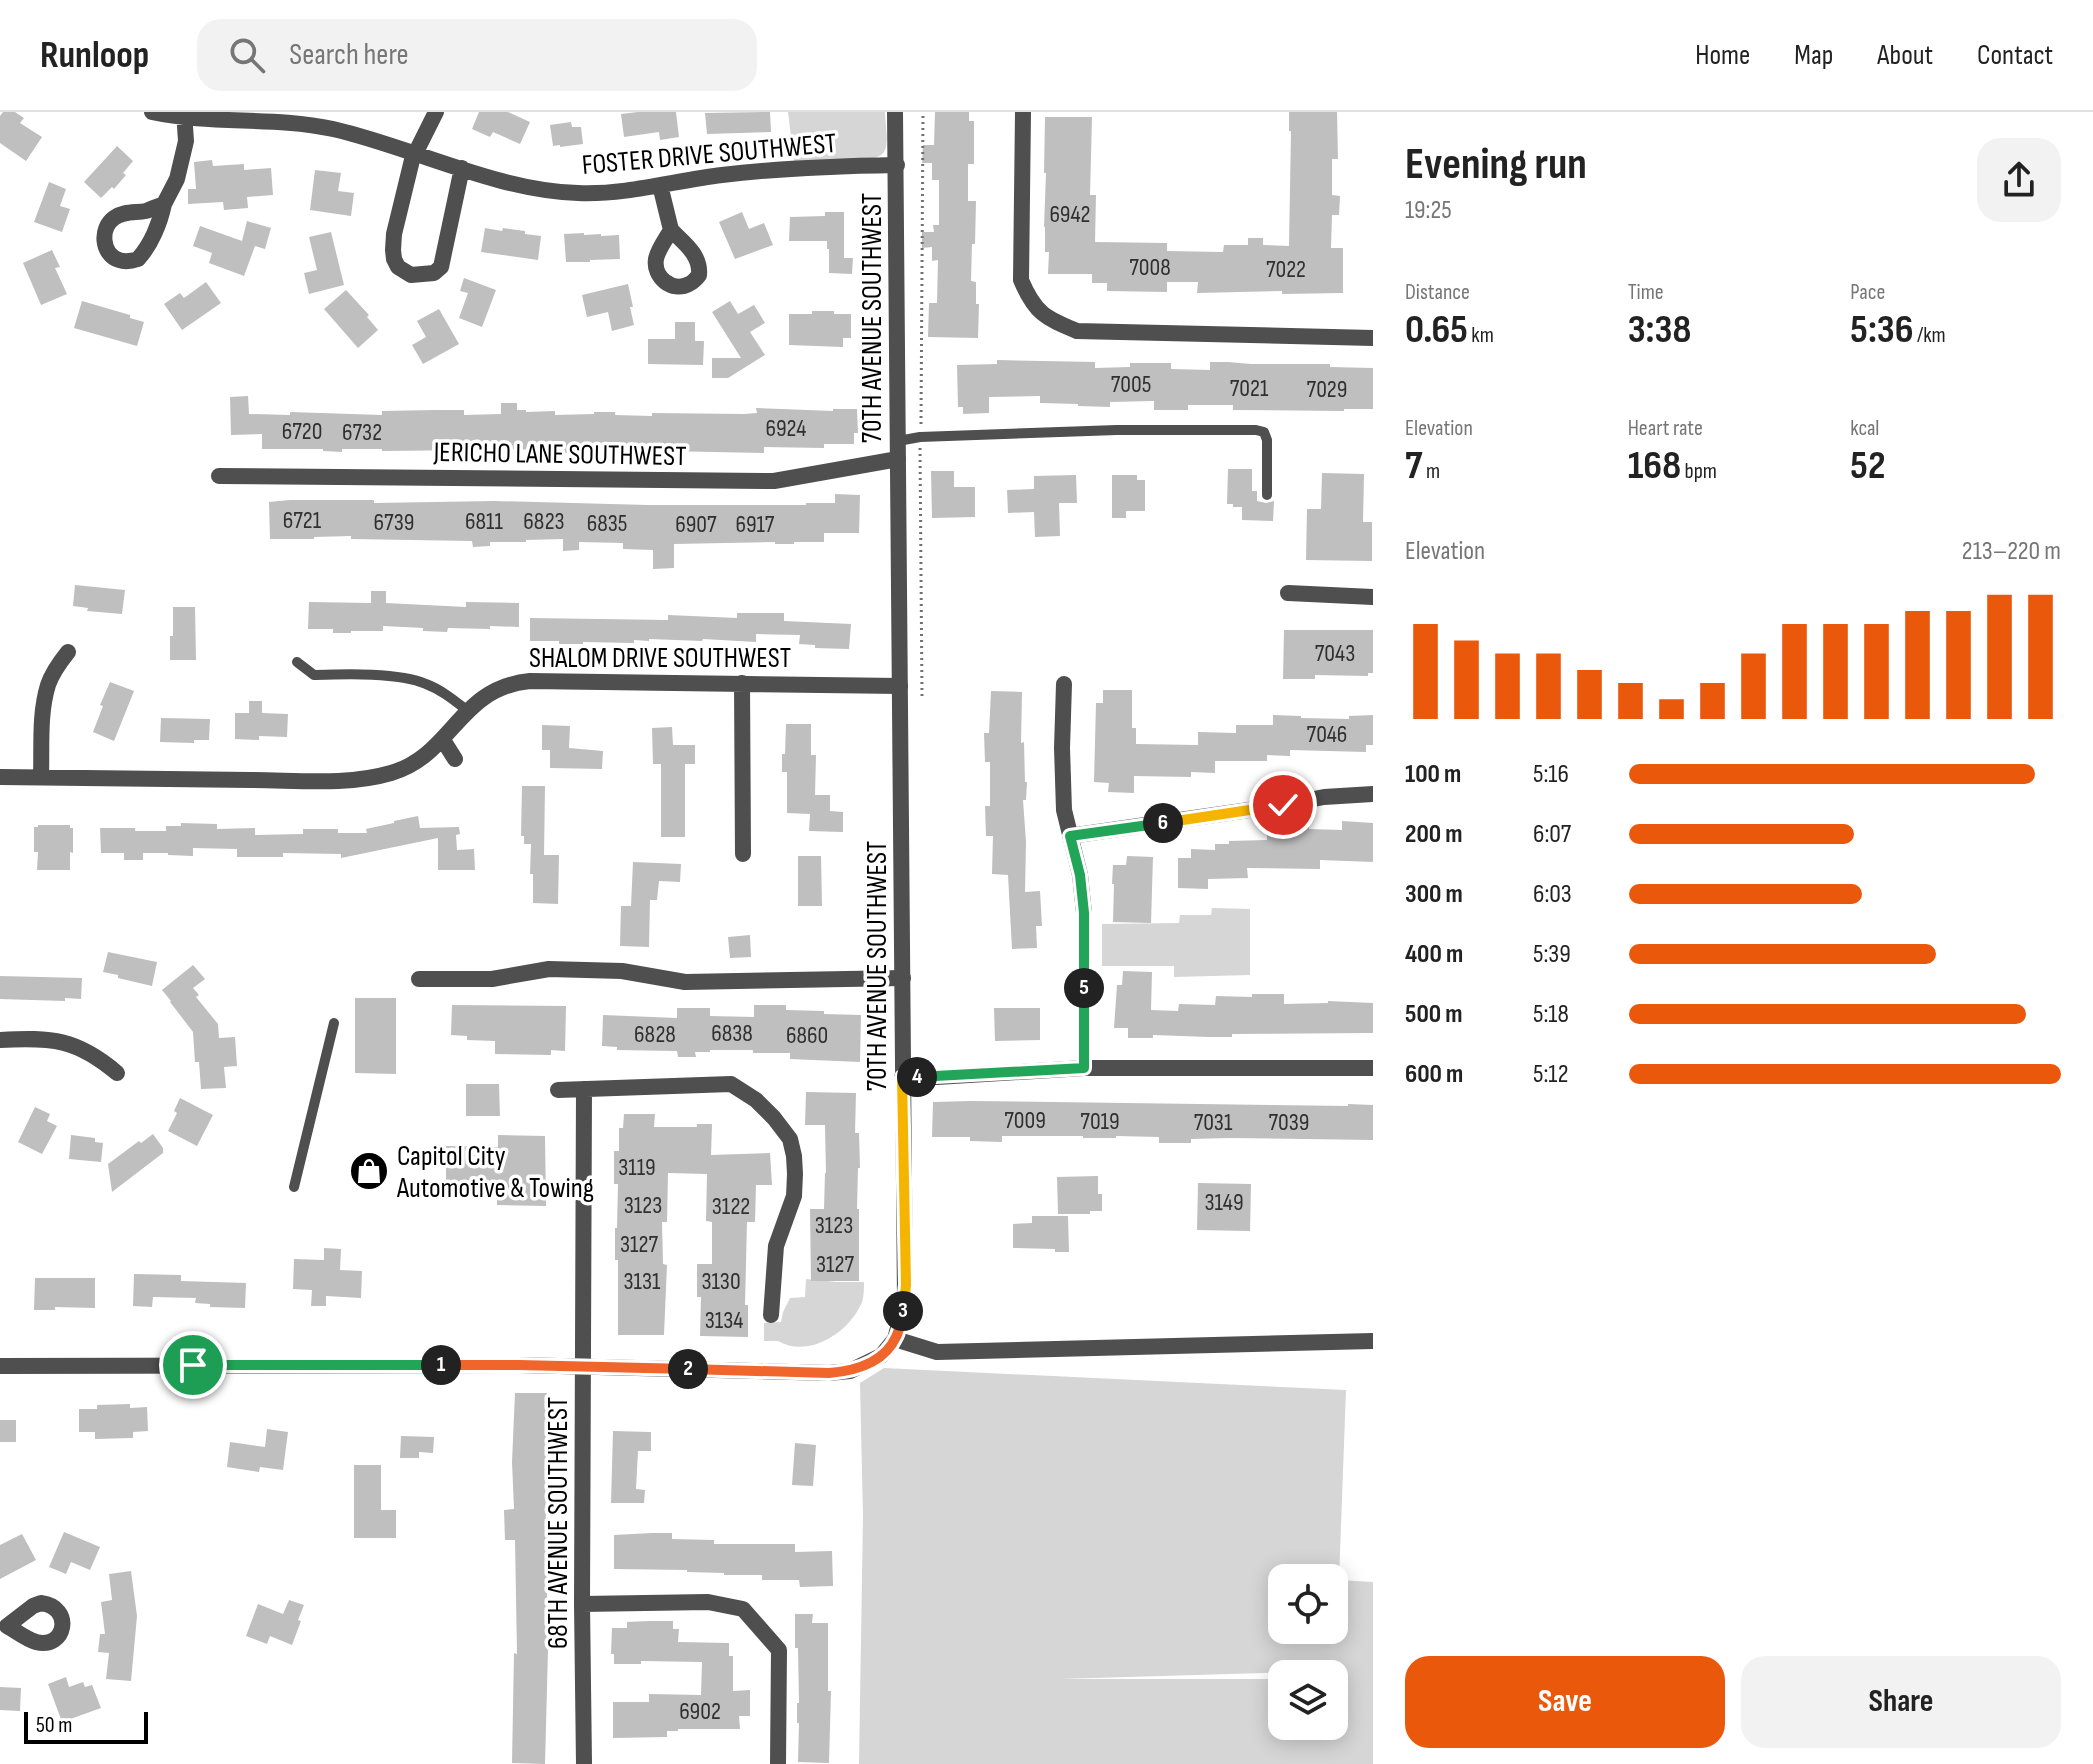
<!DOCTYPE html>
<meta charset="utf-8">
<style>
body{margin:0;font-family:"Sofia Sans Condensed",sans-serif;background:#f2f2f2;color:#222;height:100vh;display:flex;flex-direction:column;font-size:30px;white-space:nowrap}
*{box-sizing:border-box;margin:0}
p{font-size:26px;color:#767676}
.icon{flex:none;width:44px;height:44px;fill:none;stroke:currentColor;stroke-width:2;stroke-linecap:round;stroke-linejoin:round}
.map{position:relative;flex:1;overflow:hidden}
.sheet{display:flex;flex-direction:column;background:#fff;width:720px}
.sheet>*{flex:none}
.tools{position:absolute;left:1268px;top:1452px;display:grid;gap:16px}
.tools a{display:grid;place-items:center;width:80px;height:80px;border-radius:16px;background:#fff;box-shadow:0 4px 20px #0003;font-size:40px}
.scale{position:absolute;left:24px;bottom:20px;width:124px;box-sizing:border-box;padding-left:8px;border:4px solid #000;border-top:0;font-size:22px;line-height:28px;white-space:nowrap;color:#000;-webkit-text-stroke:6px #fff;paint-order:stroke}
.pin{position:absolute;display:grid;place-items:center;width:68px;height:68px;color:#fff;margin:-34px;border:4px solid #fff;border-radius:50%;box-shadow:0 2px 8px #0007}
.km{position:absolute;width:40px;height:40px;margin:-20px;border-radius:50%;background:#222;color:#fff;font-size:22px;line-height:40px;text-align:center}
.round{display:grid;place-items:center;flex:none;width:84px;height:84px;border-radius:24px;background:#f2f2f2}
.overview{display:flex;align-items:center;justify-content:space-between;height:136px;padding:0 32px}
h1{font-size:44px;font-weight:700;line-height:60px}
.stats{display:grid;grid-template-columns:repeat(3,1fr);gap:12px;height:136px;padding:8px 32px}
.stats div{display:grid;align-content:center}
.stats b{font-size:40px;font-weight:700}
.stats small{font-size:22px;font-weight:400}
.stats p{font-size:22px}
.chart{height:224px;padding:16px 32px}
.chart p{display:flex;justify-content:space-between}
.chart svg{width:100%;height:144px;margin-top:8px;stroke:#ea580c;stroke-width:6}
.cta{display:flex;gap:16px;margin-top:auto;padding:16px 32px}
.cta a{flex:1;height:92px;border-radius:24px;background:#ea580c;color:#fff;font-size:32px;font-weight:700;line-height:92px;text-align:center}
.cta a+a{background:#f2f2f2;color:#222}
ul{padding:0 32px;list-style:none;font-size:26px}
li{display:grid;grid-template-columns:128px 96px 1fr;align-items:center;height:60px}
li i{height:20px;border-radius:10px;background:#ea580c}
header{display:flex;align-items:center;gap:48px;box-sizing:border-box;height:112px;padding:0 40px;background:#fff;border-bottom:2px solid #e0e0e0}
header strong{font-size:38px}
nav{display:flex;gap:44px;margin-inline-start:auto;font-size:28px}
.search{width:560px;height:72px;background:#f2f2f2;display:flex;align-items:center;gap:20px;box-sizing:border-box;padding:0 28px;border-radius:24px;color:#767676;font-size:30px}
main{display:flex;flex:1;min-height:0}
.map>svg:first-child{display:block}
</style>
<header>
<strong>Runloop</strong>
<div class="search"><svg class="icon" aria-label="search" viewBox="0 0 24 24"><circle cx="10" cy="10" r="6"/><path d="M15 15l6 6"/></svg>Search here</div>
<nav><a>Home</a><a>Map</a><a>About</a><a>Contact</a></nav>
</header>
<main>
<div class="map">
<svg width="1373" height="1652" viewBox="0 0 1373 1652">
<rect width="100%" height="100%" fill="#fff"/>
<path fill="#d6d6d6" fill-rule="evenodd" d="M788,0H885C885,11 889,28 885,38C878,56 812,49 794,49Z
M1212,796L1250,797V863L1174,865V854H1102V812L1179,811L1180,803H1211Z
M806,1167L837,1170H864C864,1176 864,1184 862,1190C850,1220 809,1247 778,1229H764V1211L781,1210L783,1200L790,1186L805,1185Z
M884,1256L1346,1278L1339,1468L1373,1470V1652H859L863,1404L860,1271ZM1282,1466H1334V1518H1282ZM1335,1559L1334,1614H1282V1567H1060Z"/>
<path fill="#bfbfbf" d="M3,0H15L24,6L20,11L42,25L26,49L0,31V4Z
M479,0H508L530,10L520,32L493,20L490,25L472,17Z
M638,0H676L679,25L660,28L659,20L624,25L621,2Z
M770,0L771,20L707,22L705,1Z
M935,0H969V9H974V52H968V89H976L975,132H972L971,169L976,170V192H979L978,226L928,225L929,191H937L938,148L932,149V135L922,136V120H934L933,113H939V68H932V51H922L923,33H934Z
M1289,0H1337L1338,47H1332V83L1340,84L1339,103H1332L1331,136H1343V181L1282,182V179L1197,181L1198,170H1167V180L1107,179V171H1092V162H1048L1049,140H1045V115H1044L1046,61H1044L1045,5H1092L1090,83H1096L1095,130L1167,131V139L1223,140L1224,133H1248V126H1263V133L1289,134L1291,19H1289Z
M571,10L572,15H581L583,32L560,35V33L553,34L550,13Z
M117,34L133,49L123,61L126,63L114,77L112,75L101,86L84,70Z
M212,48L213,54L244,52V58L271,56L273,83L247,85L248,96L224,98L223,90L188,92V77H196L194,50Z
M315,58L341,61L338,79L354,81L351,104L310,98Z
M49,70L66,77L60,94L70,97L62,120L34,110Z
M742,100L749,117L764,111L773,133L735,147L719,110Z
M825,100H844V146H853L852,162L829,161V137H827V129H789L790,105L825,104Z
M247,109L271,116L265,137L255,134L244,164L209,151L212,141L193,134L200,114L242,129Z
M485,116L502,119L503,116L525,119V122L541,124L538,148L481,140Z
M331,120L344,173L309,182L304,161L317,158L309,125Z
M584,121V123L601,122V124L619,123L620,147L590,148V150H566L564,122Z
M52,138L60,155L55,156L67,182L41,193L23,151Z
M464,166L496,178L482,215L459,206L468,181L460,179Z
M206,170L221,191L182,218L164,192L180,181L184,186Z
M628,172L633,195H630L634,213L612,219L608,200L587,205L582,183Z
M346,178L369,203L367,205L378,218L358,236L324,197Z
M82,189L130,203V206L144,210L137,234L74,216Z
M730,189L738,202L754,193L765,211L750,220L765,243L728,266H712V246H741L712,200Z
M439,197L459,232L423,252L412,233L426,225L417,209Z
M812,199H834V202H851V226H843V235L789,233V202H812Z
M675,210H695V229H704L703,253L648,252V227H675Z
M997,248L1095,250V256L1130,255V251H1171V257L1210,258V250H1228L1251,252H1330V255L1373,256V297H1344V299L1233,298V293H1188V298H1154V289L1110,290V295L1078,294V292L1040,291V284L989,285V301L963,302V295H958L957,253L997,252Z
M248,284L249,302L290,303V300L382,303V299L435,298H464V303L501,302V291H517V298H526V300L555,299V303L594,302V300H615V303L652,304V301L744,302L757,301L756,296L833,299V297H857L858,321H854V332H824V336L764,335V341L614,338H584V341H565V338L494,337V340H474V338L382,339V337H342V340L323,339V337H262V322L231,323L230,285Z
M1228,357H1252V379H1257V389L1266,391L1274,389L1273,409L1242,408V395H1233V392H1227Z
M931,359H954V375H975V405L932,406Z
M1322,361L1364,362L1363,410H1372V449L1306,448L1307,397H1321Z
M1076,363L1077,391H1059L1060,424L1035,425L1034,400L1008,401L1007,378L1034,377V364Z
M1112,363H1137V368H1145V399H1126V406H1112Z
M835,382L860,383L859,421H824V430H794V432H775V430L674,432V456L653,457V438L623,437V431L579,430V438L563,439V427L526,428V430H490V434L473,435L472,429L351,427V424L314,425V427H270L269,390L290,388H374V391L495,389L648,393H806V391H835Z
M75,473L125,478L122,502L87,499L88,496L73,494Z
M371,479H386V491L466,495V490L519,491V515L490,514V517L448,516L447,520L423,519V516L383,514V519H351V521H333V517H308L309,490L371,491Z
M173,495H195L196,548H170V524H173Z
M737,501H784V509L851,512L849,537L815,536V533L799,532L800,523L756,522V530L703,527L702,529L649,527V529L634,528V531L583,530V532H559V529H530V506L668,508V503L737,506Z
M1284,518H1373V561H1368V564L1315,563V567H1283Z
M110,570L134,579L114,629L93,620L103,594L100,593Z
M1103,578H1132V616H1136V632L1198,633V620L1236,621V613H1273V603L1301,604V606L1349,607V604L1373,603V633H1366V640L1290,638V644L1267,643V649H1215V661L1191,660V665L1134,664V681L1108,680L1109,671L1094,670L1096,591H1103Z
M991,579L1022,580L1021,631L1024,630L1025,670H1027L1026,688H1023L1026,730L1025,780L1040,779L1042,814H1036L1037,836L1012,837L1008,763L992,762L993,724H986L985,694H990V650H985L984,621H989Z
M249,589H262V601L288,602L287,625L259,624V628L235,627V601H249Z
M161,606L210,607L209,628H194V631L160,630Z
M786,612H811V643H816L815,683H830V699L843,700V720L809,719L810,702L787,701V660H782V642H785Z
M542,613L570,614L569,636L603,639L602,657L550,656V638H542Z
M672,615L673,633H695V652H685V725H661V652H653L652,616Z
M522,674H545L544,743H559L558,792L533,791V762H530L531,732H524V724H521Z
M418,704L420,716L459,715L460,722L456,723L457,738L474,737L475,758H438V726L341,746V742L283,741V745H237V737L193,736V744L168,743V741H143V748H124V741H101L100,716H135V719H166V714H181V711L217,712V717L255,716V723L303,722V717H338V721H367L366,717L394,711V709Z
M1342,709L1373,711V750L1320,748V757L1247,756L1248,766L1208,767V777L1178,776V746H1191V737L1215,738V732H1229V729L1267,728V716L1292,717V714H1309V717L1342,718Z
M38,713H70V716H73V741L70,740V758H37L38,740H34V715H38Z
M798,744H821L822,794H798Z
M1127,744L1153,745L1151,811L1113,810L1114,772H1112L1113,753H1126Z
M633,750L681,752L680,770L659,769L657,788H650L649,835L620,834L621,794H631Z
M750,823L751,845L730,846L728,825Z
M108,840L157,850L152,874L118,866V863L103,860Z
M193,853L205,867L193,876L199,883L196,885L218,912L219,926L235,925L237,954L224,955L226,976L201,977L199,950H195L193,920L170,890L171,889L162,878Z
M1123,859L1152,860L1151,898L1178,899L1179,892L1215,893L1216,884L1252,885V882H1284V892L1328,891V889L1373,891V921L1232,922V925H1209L1153,923V926H1128V916H1114L1117,873H1122Z
M0,864L82,866L81,887L65,886V889L0,887Z
M355,886H396V962L355,961Z
M452,893L566,894L565,939L551,938V943L495,942V929L467,928V924L451,923Z
M754,893H786V898L824,899V902L861,903L860,950L790,947V941H753V938H710V940H695L696,945H678L677,939L617,938V935L602,934L603,903L677,906V896H710V904L754,905Z
M994,896H1040V928L995,929Z
M466,972H499L500,1004H466Z
M806,980L856,981L855,1021H859L860,1056H858L857,1097H859V1169H811L810,1097H824L825,1061H826L825,1013H805Z
M180,986L213,1003L197,1034L168,1019L177,1001L174,999Z
M971,989L1348,994V992L1373,993V1028L1229,1026L1191,1027V1031H1159V1025L1116,1024V1026H1083V1024H1002V1030L970,1029V1025H932L933,990Z
M35,995L50,1002L47,1009L57,1014L42,1042L18,1030Z
M624,1002H655L654,1015H697V1012H712L711,1043L770,1041L772,1073H756L755,1110H747L745,1193H748V1225L700,1224L701,1185H697V1152H712V1110L706,1109L707,1062L668,1061L667,1110H662L663,1152L667,1153L664,1223H618V1148H615V1116H617L618,1072H614V1039H619V1016H623Z
M153,1022L163,1036V1041L112,1080L108,1052L139,1029L141,1031Z
M71,1023L95,1026V1030L103,1031L101,1050L69,1047Z
M498,1023L545,1024L546,1094L497,1093V1083L446,1082V1034L498,1035Z
M1098,1064V1082H1102V1099H1090V1102H1058L1057,1065Z
M1198,1071L1251,1072L1250,1119L1197,1118Z
M1032,1104H1068L1069,1140H1055V1137L1013,1136V1112L1032,1111Z
M324,1136L341,1137L340,1158L362,1159L361,1186L326,1184V1194H311L312,1178L293,1177L294,1147L324,1148Z
M134,1162L181,1163V1169L246,1171L245,1196L210,1195V1192L195,1191L196,1186L153,1185L152,1195L133,1194Z
M35,1166H95V1196L55,1195V1198H34Z
M515,1281H547L546,1351H545L548,1538L545,1652L512,1651L514,1541L517,1542L515,1428H505L504,1398L514,1397L512,1350Z
M130,1292V1296L147,1295L148,1319L133,1320V1326L95,1327V1320H79V1297H97V1293Z
M0,1308H16V1330H0Z
M267,1317L288,1320L283,1358L260,1355L259,1360L227,1355L230,1330L265,1335Z
M613,1319L651,1320V1339H638L636,1377L645,1378L644,1391H611Z
M401,1324L434,1325L433,1341L419,1340V1346H400Z
M795,1331L816,1333L813,1374L792,1373Z
M354,1353H381V1398H396V1426H354Z
M64,1420L100,1435L90,1458L71,1450L66,1462L49,1455Z
M652,1421H672V1427L714,1428V1432H795V1440L832,1439L833,1474L800,1475L799,1468H762V1463H724V1461L687,1460V1458L614,1457V1423Z
M22,1422L36,1448L0,1467V1433Z
M131,1459L137,1504L131,1569L106,1567L109,1541L98,1540L100,1522H105L101,1490L112,1488L109,1462Z
M289,1488L304,1493L298,1508L301,1509L292,1533L270,1524L267,1532L246,1524L258,1492L283,1502Z
M795,1502H813L812,1511H828V1579H831L829,1651L798,1650L799,1611H797V1591H799L798,1536H795Z
M649,1509H673V1517H679L678,1530L729,1531V1544H733V1579L750,1578V1604H739L740,1617H678V1619H667V1625L613,1626V1590H649V1582L701,1583L702,1550L641,1549V1552H614V1542H611L612,1516H627V1510Z
M66,1565L69,1575L83,1570L85,1575L92,1573L101,1596L62,1610L48,1572Z
M0,1575L21,1576L20,1599L0,1598Z"/>
<g fill="none" stroke-linecap="round" stroke-linejoin="round">
<path stroke="#717171" stroke-width="3" stroke-dasharray="2 4" stroke-linecap="butt" d="M921,312L923,0
M920,336L922,584"/>
<path stroke="#4f4f4f" stroke-width="10" d="M898,329L920,325L1117,318H1256L1264,320L1267,328V383
M297,550L314,563C344,562 399,560 426,572C442,578 455,589 468,599
M294,1075L334,911"/>
<path stroke="#4f4f4f" stroke-width="16" d="M152,0C211,13 274,4 333,17C412,35 497,79 578,81C627,83 673,69 722,63C780,56 838,54 897,53
M436,0L412,48L394,122L393,138L394,147L398,155L411,163L434,161L441,155L462,56
M1023,0L1021,168C1035,201 1045,206 1077,219L1373,226
M660,73L671,118
M164,92C160,111 151,133 138,147C132,149 125,150 119,148C101,142 100,116 114,106C124,99 135,101 146,99C152,97 158,94 164,92Z
M164,92L177,67L186,29L184,0
M671,118C684,131 701,143 699,163C697,166 692,171 689,172C672,181 653,165 656,147C658,137 666,127 671,118Z
M219,364L774,369L898,347
M1288,481L1373,485
M742,571L743,742
M1064,572L1062,636L1064,698L1080,763L1084,801V956
M443,628L455,647
M0,665C84,666 167,667 251,668C296,668 347,674 391,661C453,643 458,576 530,569L900,574
M41,665C42,635 39,602 48,573C52,561 60,550 68,540
M1070,724L1283,693L1324,685L1373,682
M419,867H492L549,857L622,859L685,870L903,866
M0,928C52,925 77,927 117,961
M902,965H937L1084,956H1373
M558,978L731,972L756,988L774,1006L790,1027L794,1044L795,1062L794,1084L776,1134L771,1203
M895,1227L937,1240L1373,1229
M41,1491C74,1495 66,1538 36,1530C26,1527 16,1519 7,1514L33,1494Z
M582,1492L708,1490L743,1497L779,1538L778,1652
M584,1652L582,1492L584,977"/>
<path stroke="#4f4f4f" stroke-width="16" d="M0,1254L519,1253L829,1261L850,1259L881,1244L895,1227L905,1190L895,0"/>
</g>
<g fill="none" stroke-linecap="round" stroke-linejoin="round">
<defs>
<path id="split-1" d="M193,1253H441"/>
<path id="split-2" d="M441,1253H519L688,1257"/>
<path id="split-3" d="M688,1257L829,1261C854,1259 884,1251 896,1225C900,1217 901,1207 903,1199"/>
<path id="split-4" d="M903,1199L906,1173L902,965H917"/>
<path id="split-5" d="M917,965L1084,956V876"/>
<path id="split-6" d="M1084,876V801L1080,763L1070,724L1163,711"/>
<path id="split-7" d="M1163,711L1283,693"/>
</defs>
<use href="#split-1" stroke="#fff" stroke-width="16"/>
<use href="#split-2" stroke="#fff" stroke-width="16"/>
<use href="#split-3" stroke="#fff" stroke-width="16"/>
<use href="#split-4" stroke="#fff" stroke-width="16"/>
<use href="#split-5" stroke="#fff" stroke-width="16"/>
<use href="#split-6" stroke="#fff" stroke-width="16"/>
<use href="#split-7" stroke="#fff" stroke-width="16"/>
<use href="#split-1" stroke="#22a559" stroke-width="10"/>
<use href="#split-2" stroke="#f0652b" stroke-width="10"/>
<use href="#split-3" stroke="#f0652b" stroke-width="10"/>
<use href="#split-4" stroke="#f5b400" stroke-width="10"/>
<use href="#split-5" stroke="#22a559" stroke-width="10"/>
<use href="#split-6" stroke="#22a559" stroke-width="10"/>
<use href="#split-7" stroke="#f5b400" stroke-width="10"/>
</g>
<defs>
<symbol id="shop-disc" viewBox="-11 -11 22 22"><circle r="9.5" fill="#000" stroke="#fff"/><path d="M-5-2.5h2.3a2.7 3.5 0 0 1 5.4 0H5L5.5 6h-11ZM-1.5-2.5h3a1.5 2.3 0 0 0-3 0Z" fill="#fff"/></symbol>
</defs>
<g fill-rule="evenodd">
<use href="#shop-disc" x="347" y="1037" width="44" height="44"/>
</g>
<g text-anchor="middle" stroke-width="7" stroke-linejoin="round" paint-order="stroke">
<g font-size="24" fill="#303030">
<text x="1070" y="110">6942</text>
<text x="1150" y="163">7008</text>
<text x="1286" y="165">7022</text>
<text x="1131" y="280">7005</text>
<text x="1249" y="284">7021</text>
<text x="1327" y="285">7029</text>
<text x="786" y="324">6924</text>
<text x="302" y="327">6720</text>
<text x="362" y="328">6732</text>
<text x="302" y="416">6721</text>
<text x="484" y="417">6811</text>
<text x="544" y="417">6823</text>
<text x="394" y="418">6739</text>
<text x="607" y="419">6835</text>
<text x="696" y="420">6907</text>
<text x="755" y="420">6917</text>
<text x="1335" y="549">7043</text>
<text x="1327" y="630">7046</text>
<text x="732" y="929">6838</text>
<text x="655" y="930">6828</text>
<text x="807" y="931">6860</text>
<text x="1025" y="1016">7009</text>
<text x="1100" y="1017">7019</text>
<text x="1213" y="1018">7031</text>
<text x="1289" y="1018">7039</text>
<text x="637" y="1063">3119</text>
<text x="1224" y="1098">3149</text>
<text x="643" y="1101">3123</text>
<text x="731" y="1102">3122</text>
<text x="834" y="1121">3123</text>
<text x="639" y="1140">3127</text>
<text x="835" y="1160">3127</text>
<text x="642" y="1177">3131</text>
<text x="721" y="1177">3130</text>
<text x="724" y="1216">3134</text>
<text x="700" y="1607">6902</text>
</g>
<g font-size="28" fill="#000" stroke="#fff">
<text transform="translate(709 41) rotate(-5)" y="10">FOSTER DRIVE SOUTHWEST</text>
<text transform="translate(871 206) rotate(-90)" y="10">70TH AVENUE SOUTHWEST</text>
<text transform="translate(560 341) rotate(1)" y="10">JERICHO LANE SOUTHWEST</text>
<text x="660" y="555">SHALOM DRIVE SOUTHWEST</text>
<text transform="translate(876 854) rotate(-90)" y="10">70TH AVENUE SOUTHWEST</text>
<text transform="translate(557 1411) rotate(-90)" y="10">68TH AVENUE SOUTHWEST</text>
</g>
<g font-size="28" fill="#000" stroke="#fff" text-anchor="start">
<text x="397" y="1053">Capitol City<tspan x="397" dy="32">Automotive &amp; Towing</tspan></text>
</g>
</g>
</svg>
<div class="tools">
<a><svg class="icon" aria-label="locate" viewBox="0 0 24 24"><circle cx="12" cy="12" r="6"/><path d="M12 2v4M12 18v4M2 12h4M18 12h4"/></svg></a>
<a><svg class="icon" aria-label="layers" viewBox="0 0 24 24"><path d="M12 4l9 5-9 5-9-5zM3 14l9 5 9-5"/></svg></a>
</div>
<div class="scale">50 m</div>
<div class="pin" style="left:193px;top:1253px;background:#1e9e55"><svg class="icon" aria-label="arrive" viewBox="0 0 24 24"><path d="M6 21V4h12l-3 4 3 4H6"/></svg></div>
<div class="pin" style="left:1283px;top:693px;background:#d93025"><svg class="icon" aria-label="check" viewBox="0 0 24 24"><path d="M5 12l5 5 9-10"/></svg></div>
<b class="km" style="left:441px;top:1253px">1</b>
<b class="km" style="left:688px;top:1257px">2</b>
<b class="km" style="left:903px;top:1199px">3</b>
<b class="km" style="left:917px;top:965px">4</b>
<b class="km" style="left:1084px;top:876px">5</b>
<b class="km" style="left:1163px;top:711px">6</b>
</div>
<section class="sheet">
<div class="overview"><div><h1>Evening run</h1><p>19:25</p></div><a class="round"><svg class="icon" aria-label="share" viewBox="0 0 24 24"><path d="M12 15V3M7 8l5-5 5 5M5 13v7h14v-7"/></svg></a></div>
<div class="stats">
<div><p>Distance</p><b>0.65<small> km</small></b></div>
<div><p>Time</p><b>3:38</b></div>
<div><p>Pace</p><b>5:36<small> /km</small></b></div>
</div>
<div class="stats">
<div><p>Elevation</p><b>7<small> m</small></b></div>
<div><p>Heart rate</p><b>168<small> bpm</small></b></div>
<div><p>kcal</p><b>52</b></div>
</div>
<div class="chart"><p><span>Elevation</span>213–220 m</p>
<svg viewBox="0 0 160 44" preserveAspectRatio="none"><path d="M5 44V15M15 44V20M25 44V24M35 44V24M45 44V29M55 44V33M65 44V38M75 44V33M85 44V24M95 44V15M105 44V15M115 44V15M125 44V11M135 44V11M145 44V6M155 44V6"/></svg>
</div>
<ul>
<li><b>100 m</b>5:16<i style="width:94%"></i></li>
<li><b>200 m</b>6:07<i style="width:52%"></i></li>
<li><b>300 m</b>6:03<i style="width:54%"></i></li>
<li><b>400 m</b>5:39<i style="width:71%"></i></li>
<li><b>500 m</b>5:18<i style="width:92%"></i></li>
<li><b>600 m</b>5:12<i style="width:100%"></i></li>
</ul>
<div class="cta"><a>Save</a><a>Share</a></div>
</section>
</main>
